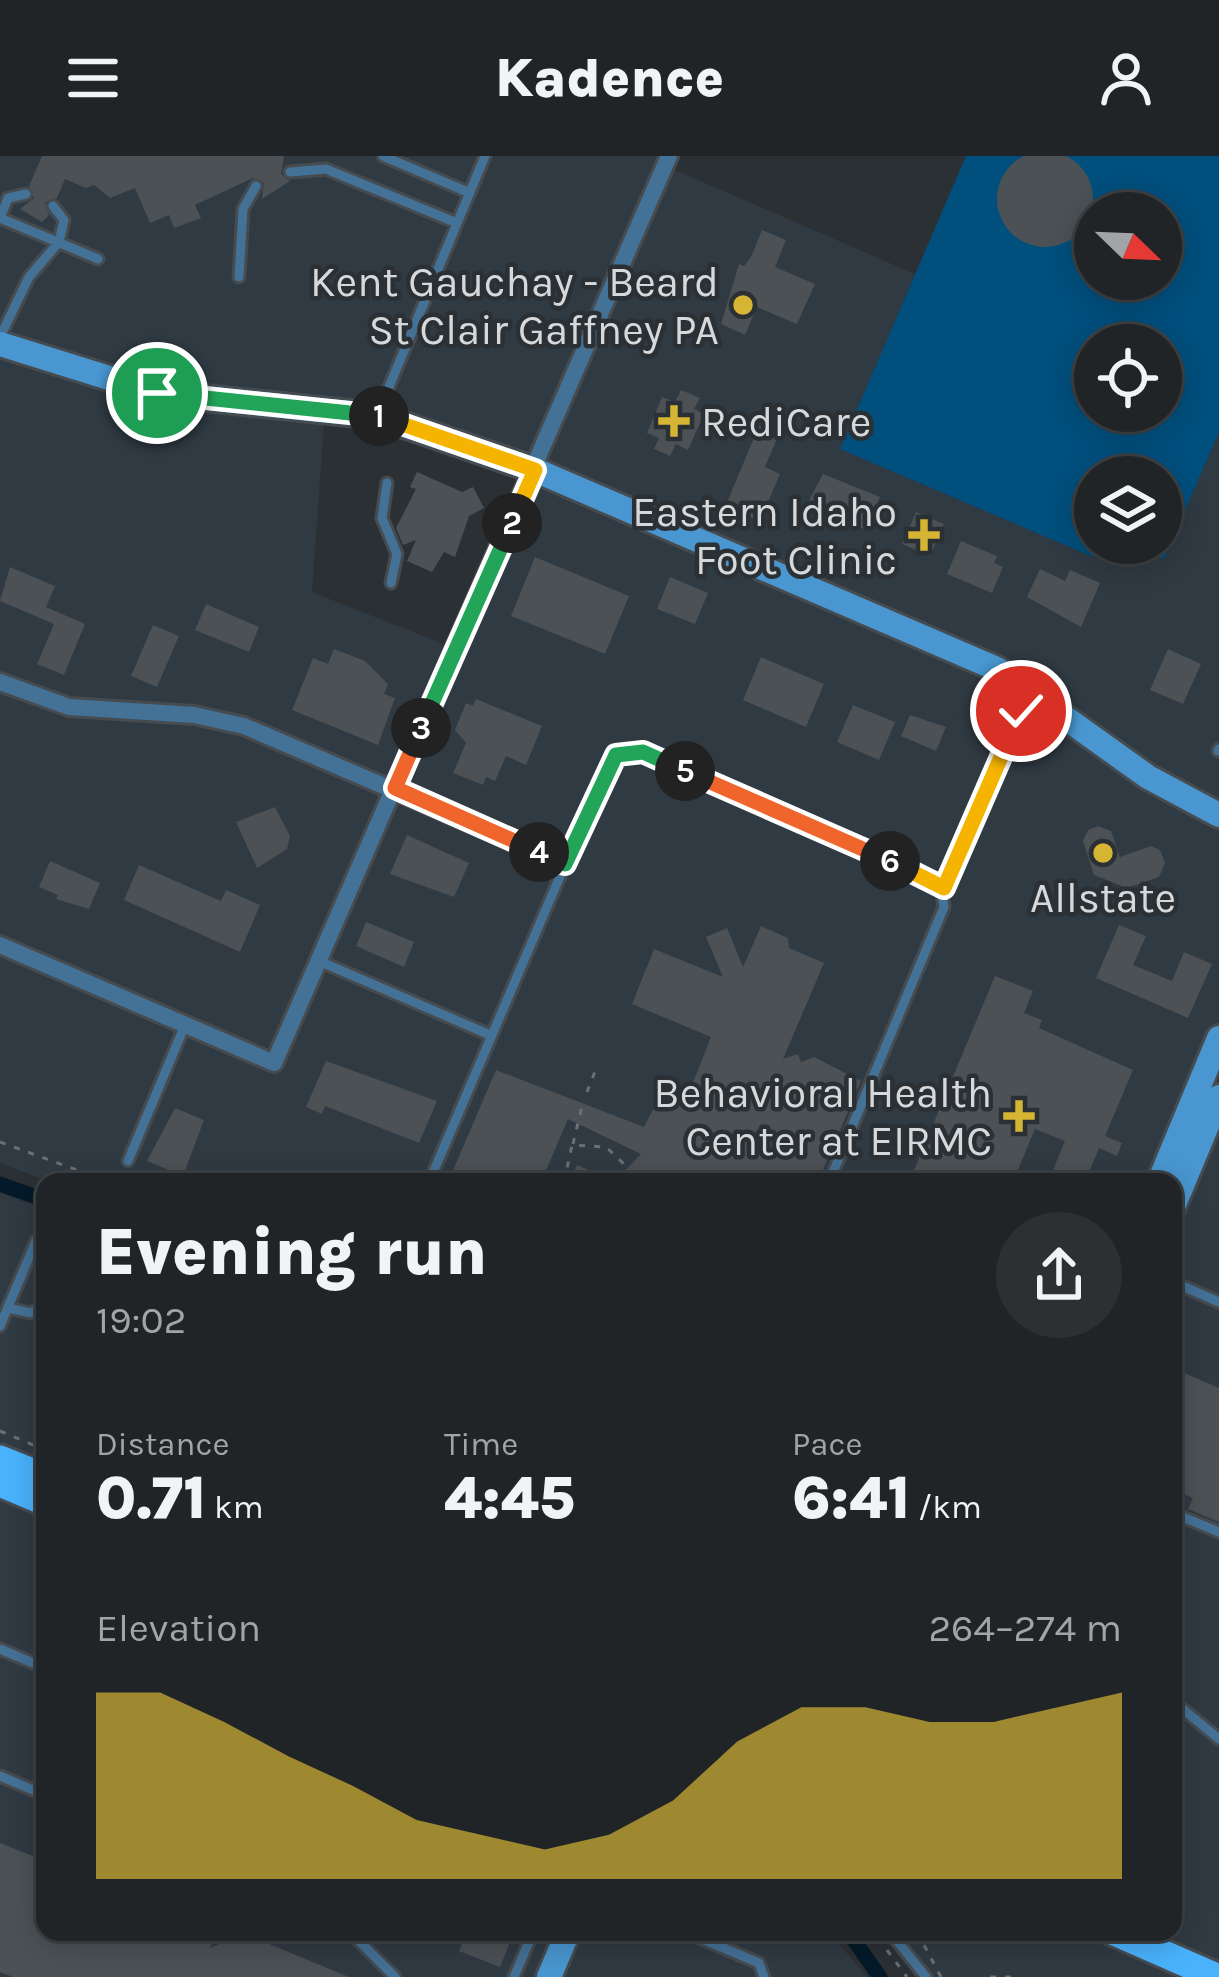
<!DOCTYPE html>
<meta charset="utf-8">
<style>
body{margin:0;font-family:Karla,sans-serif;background:#2d3033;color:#f1f3f6;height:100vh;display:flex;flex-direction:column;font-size:45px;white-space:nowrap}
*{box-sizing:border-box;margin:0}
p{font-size:39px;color:#a2a4a7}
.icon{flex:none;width:66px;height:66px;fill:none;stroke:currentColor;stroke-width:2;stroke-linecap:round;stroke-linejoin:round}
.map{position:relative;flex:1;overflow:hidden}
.side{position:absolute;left:36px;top:1017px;width:1146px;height:768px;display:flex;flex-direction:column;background:#202427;border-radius:24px;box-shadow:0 6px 30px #0003,0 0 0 3px #3d4144}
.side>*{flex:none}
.needle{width:78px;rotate:113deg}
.buttons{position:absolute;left:1074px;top:36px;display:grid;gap:24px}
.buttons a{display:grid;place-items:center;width:108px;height:108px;border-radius:50%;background:#202427;box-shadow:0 6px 30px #0003,0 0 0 3px #3d4144;font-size:60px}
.pin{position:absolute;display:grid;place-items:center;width:102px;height:102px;color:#fff;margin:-51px;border:6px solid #fff;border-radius:50%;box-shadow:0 3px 12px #0007}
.km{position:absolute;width:60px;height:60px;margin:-30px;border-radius:50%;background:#222;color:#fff;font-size:33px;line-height:60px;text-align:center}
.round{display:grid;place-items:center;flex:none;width:126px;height:126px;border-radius:63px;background:#2d3033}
.summary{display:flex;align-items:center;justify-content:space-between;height:204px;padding:0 60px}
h1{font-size:66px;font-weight:800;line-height:90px}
.stats{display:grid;grid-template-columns:repeat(3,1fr);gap:18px;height:204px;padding:12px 60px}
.stats div{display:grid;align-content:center}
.stats b{font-size:60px;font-weight:800}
.stats small{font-size:33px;font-weight:400}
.stats p{font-size:33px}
.chart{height:336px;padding:24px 60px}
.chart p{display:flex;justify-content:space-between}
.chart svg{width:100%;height:216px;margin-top:12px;fill:#d6b534;opacity:.7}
header{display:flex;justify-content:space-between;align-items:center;height:156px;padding:0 60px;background:#202427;font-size:54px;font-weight:800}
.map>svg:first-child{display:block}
</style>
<header><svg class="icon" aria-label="menu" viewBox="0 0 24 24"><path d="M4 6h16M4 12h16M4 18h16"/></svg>Kadence<svg class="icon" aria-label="person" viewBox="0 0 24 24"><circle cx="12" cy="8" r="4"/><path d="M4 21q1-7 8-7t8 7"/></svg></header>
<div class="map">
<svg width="1219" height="1821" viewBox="0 0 1219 1821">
<rect width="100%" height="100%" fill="#2b3034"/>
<path fill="#303a43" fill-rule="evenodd" d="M0,0H669L666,10L915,118L841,293L1093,401L1100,387H1127L1164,402L1219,276V883L1159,1026H50L0,1007ZM325,253L535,314L456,493L312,436Z
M1219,941V1817L1123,1776H1173V1051Z
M0,1037L45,1053V1776H829L867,1821H0Z
M880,1776H1114L1219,1821H915Z"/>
<path fill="#004f7d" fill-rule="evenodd" d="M966,0H1219V276L1164,403L1127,387H1161V321H1095V387H1100L1093,401L840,293ZM1095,57H1161V123H1095ZM1095,189H1161V255H1095Z"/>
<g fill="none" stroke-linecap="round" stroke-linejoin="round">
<path stroke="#041a2a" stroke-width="15" d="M0,1028L45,1044
M848,1776L880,1821"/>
</g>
<path fill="#4b5155" d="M997 43a48 48 0 1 1 96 0a48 48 0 1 1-96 0Z
M42,0H284L281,18L290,25L262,43L264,27L253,22L195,49L201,62L174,72L169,59L150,67L135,32L110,42L94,29L86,32L65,23L57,42L45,46L49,59L42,66L20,53L34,42L29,30Z
M762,74L786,84L775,111L815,128L797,168L757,151L745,179L721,168L739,108L744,110L751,101Z
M681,234L700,242L694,253L704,258L688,294L676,288L670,300L654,293L659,282L647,277L662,241L675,246Z
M759,270L779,278L765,311L780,318L760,365L725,351Z
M417,316L462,336L473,331L484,352L469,360L455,401L444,396L432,416L407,405L416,384L403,389L396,372L416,333L410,331Z
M823,318L880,341L867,374L806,350Z
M916,356L944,368L930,400L902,388Z
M961,385L997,400L994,407L1003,411L992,437L947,418Z
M535,401L629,440L605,498L511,460Z
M10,411L55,430L46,451L85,468L64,519L37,508L54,468L0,445Z
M1040,413L1065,425L1070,414L1100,427L1081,471L1027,441Z
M670,421L708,437L695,468L657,453Z
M206,448L259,471L249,496L195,474Z
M153,469L179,480L157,531L131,520Z
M334,493L365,505L388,528L384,538L395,542L378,589L292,554L313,502L328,508Z
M1168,493L1201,508L1183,548L1150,534Z
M761,501L824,528L806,571L743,544Z
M476,543L542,570L526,609L506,600L495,625L486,621L483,629L453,617L466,587L455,574L466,547L473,550Z
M853,549L895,566L879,604L837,586Z
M910,559L946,571L936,595L901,580Z
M275,651L290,680L287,693L257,712L236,666Z
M1098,670L1111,675L1120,701L1151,690L1160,694L1165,707L1159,721L1127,732L1094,719L1083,685L1088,674Z
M407,679L469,707L454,741L390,718Z
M50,705L100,727L89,753L56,743L58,739L39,731Z
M139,709L221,745L226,734L260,749L240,796L124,744Z
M366,766L414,786L404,811L356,790Z
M1119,769L1146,780L1133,809L1172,825L1184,796L1212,808L1188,862L1096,822Z
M761,770L788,782L789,792L824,807L783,903L798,898L801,906L814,901L861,925L818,1026H570L577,1009L615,1025L641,998L568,963L541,1026H448L496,914L644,971L662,936L678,942L680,936L688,939L711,881L632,848L654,793L723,821L706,781L727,772L743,811Z
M995,820L1033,835L1024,857L1042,864L1039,872L1133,914L1105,980L1122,987L1117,1000L1099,992L1085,1026H1048L1065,985L1035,973L1013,1026H909Z
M326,905L437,945L419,987L325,950L322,958L306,951Z
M175,952L204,964L183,1020L147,1005Z
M1173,1212L1219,1232V1366L1188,1353L1193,1342L1173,1334Z
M0,1687L45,1705V1776H217L210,1792L245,1778L349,1821H13L0,1816Z
M467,1776H514L500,1811L459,1795Z"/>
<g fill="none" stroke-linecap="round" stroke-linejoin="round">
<defs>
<path id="lane" d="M383,0L470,37
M290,16L326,13L457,67
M0,62L98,103
M0,62L8,42L26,38
M239,121L243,53L256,30
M0,181L29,121L59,86L64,64L53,50
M379,255L485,0
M387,327L382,362L397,398L391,427
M1218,595L1219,593
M944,732L1028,539
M319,805L490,879
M128,1005L185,869
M429,1026L609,606L631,594L940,726L944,751L829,1026
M1173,1126L1219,1146
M8,1152L31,1157L45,1148
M0,1170L36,1085
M1173,1357L1219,1376
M0,1493L45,1512
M1173,1545L1219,1583
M0,1620L45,1639
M350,1776L395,1821
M686,1776L759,1807L764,1821
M890,1776L926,1821
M514,1821L533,1776"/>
<path id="street" d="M0,526L69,551L194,559L244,570L565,708
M0,789L274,907L669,0"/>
<path id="secondary" d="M0,188L157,237L378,260L535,314L997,513L1148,621L1219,659
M1159,1026L1219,882
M1173,1051L1219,941
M549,1821L568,1776"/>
<path id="primary" d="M0,1303L45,1321
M0,1327L45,1346
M1114,1776L1217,1821"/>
</defs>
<use href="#lane" stroke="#464b4f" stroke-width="15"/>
<use href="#street" stroke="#464b4f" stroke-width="22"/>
<use href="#secondary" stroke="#464b4f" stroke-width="30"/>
<use href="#primary" stroke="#464b4f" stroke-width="33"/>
<path stroke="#6b7073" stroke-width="3" stroke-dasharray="6 9" stroke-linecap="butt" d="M587,936L598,908
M0,986L110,1026
M573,988L582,950
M564,1026L572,989L606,991L626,1010
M0,1275L45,1294
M917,1776L941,1821
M887,1794L907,1821
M990,1821H1018"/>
<use href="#lane" stroke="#447196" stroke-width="9"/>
<use href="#street" stroke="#447196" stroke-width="16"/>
<use href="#secondary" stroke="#4996d0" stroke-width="24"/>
<use href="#primary" stroke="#4ab2fd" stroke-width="27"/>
</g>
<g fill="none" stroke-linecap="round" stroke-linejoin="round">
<defs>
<path id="split-1" d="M157,237L379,260"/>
<path id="split-2" d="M379,260L535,314L512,367"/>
<path id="split-3" d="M421,572L512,367"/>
<path id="split-4" d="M421,572L395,632L539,696"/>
<path id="split-5" d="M539,696L565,708L616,599L643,596L685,615"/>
<path id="split-6" d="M685,615L890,705"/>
<path id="split-7" d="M890,705L944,732L1021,555"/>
</defs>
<use href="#split-1" stroke="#fff" stroke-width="24"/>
<use href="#split-2" stroke="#fff" stroke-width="24"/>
<use href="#split-3" stroke="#fff" stroke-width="24"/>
<use href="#split-4" stroke="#fff" stroke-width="24"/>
<use href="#split-5" stroke="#fff" stroke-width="24"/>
<use href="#split-6" stroke="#fff" stroke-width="24"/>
<use href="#split-7" stroke="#fff" stroke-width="24"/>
<use href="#split-1" stroke="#22a559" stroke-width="15"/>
<use href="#split-2" stroke="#f5b400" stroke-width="15"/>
<use href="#split-3" stroke="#22a559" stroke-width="15"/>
<use href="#split-4" stroke="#f0652b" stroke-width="15"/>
<use href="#split-5" stroke="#22a559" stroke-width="15"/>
<use href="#split-6" stroke="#f0652b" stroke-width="15"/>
<use href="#split-7" stroke="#f5b400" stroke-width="15"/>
</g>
<g fill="#d6b534" stroke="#2b3034" stroke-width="4.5">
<circle cx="743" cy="149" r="12"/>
<path d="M668 247h12v12h12v12h-12v12h-12v-12h-12v-12h12z"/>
<path d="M918 361h12v12h12v12h-12v12h-12v-12h-12v-12h12z"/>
<circle cx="1103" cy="697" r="12"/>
<path d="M1013 942h12v12h12v12h-12v12h-12v-12h-12v-12h12z"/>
</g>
<g text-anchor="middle" stroke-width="9" stroke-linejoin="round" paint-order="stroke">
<g font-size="42" fill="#d5d9db" stroke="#2b3034" text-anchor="end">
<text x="719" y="140">Kent Gauchay - Beard<tspan x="719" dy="48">St Clair Gaffney PA</tspan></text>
<text x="701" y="280" text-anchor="start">RediCare</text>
<text x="897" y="370">Eastern Idaho<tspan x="897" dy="48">Foot Clinic</tspan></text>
<text x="1103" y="756" text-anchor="middle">Allstate</text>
<text x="992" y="951">Behavioral Health<tspan x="992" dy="48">Center at EIRMC</tspan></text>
</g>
</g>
</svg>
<div class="buttons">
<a><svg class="needle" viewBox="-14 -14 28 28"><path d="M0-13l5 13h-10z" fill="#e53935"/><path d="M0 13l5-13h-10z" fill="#a2a4a7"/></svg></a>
<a><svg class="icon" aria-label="locate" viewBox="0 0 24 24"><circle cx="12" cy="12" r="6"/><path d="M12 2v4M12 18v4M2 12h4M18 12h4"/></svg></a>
<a><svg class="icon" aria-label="layers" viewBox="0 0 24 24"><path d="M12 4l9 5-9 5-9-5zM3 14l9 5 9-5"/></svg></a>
</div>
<div class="pin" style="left:157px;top:237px;background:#1e9e55"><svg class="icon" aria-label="arrive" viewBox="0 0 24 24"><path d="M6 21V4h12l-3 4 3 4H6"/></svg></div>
<div class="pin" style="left:1021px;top:555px;background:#d93025"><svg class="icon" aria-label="check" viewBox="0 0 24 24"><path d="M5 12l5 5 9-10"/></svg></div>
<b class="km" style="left:379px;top:260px">1</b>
<b class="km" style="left:512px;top:367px">2</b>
<b class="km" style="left:421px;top:572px">3</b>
<b class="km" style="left:539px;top:696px">4</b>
<b class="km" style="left:685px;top:615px">5</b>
<b class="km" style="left:890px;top:705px">6</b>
<section class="side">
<div class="summary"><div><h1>Evening run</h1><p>19:02</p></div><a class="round"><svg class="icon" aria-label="share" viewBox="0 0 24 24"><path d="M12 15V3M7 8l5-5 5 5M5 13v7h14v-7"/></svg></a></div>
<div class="stats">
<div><p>Distance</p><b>0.71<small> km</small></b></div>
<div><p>Time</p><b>4:45</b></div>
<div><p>Pace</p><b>6:41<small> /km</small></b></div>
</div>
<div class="chart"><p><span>Elevation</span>264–274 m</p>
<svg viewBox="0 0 160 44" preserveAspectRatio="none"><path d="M0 44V6L10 6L20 12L30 19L40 25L50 32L60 35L70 38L80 35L90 28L100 16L110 9L120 9L130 12L140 12L150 9L160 6V44z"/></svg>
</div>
</section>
</div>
